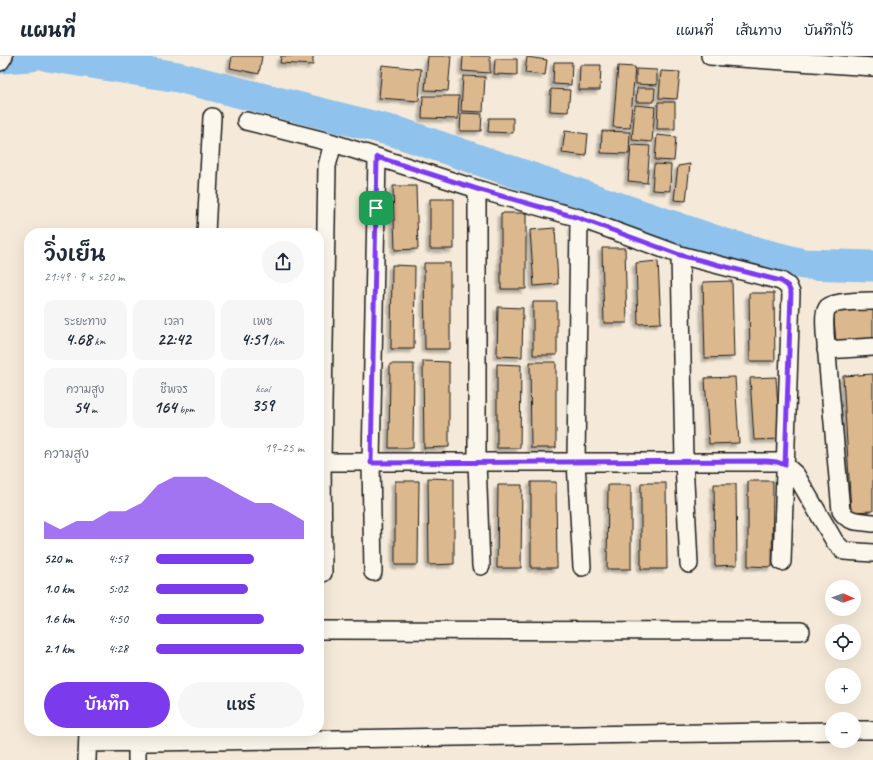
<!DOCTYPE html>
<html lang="th">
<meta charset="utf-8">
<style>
body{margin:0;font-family:Caveat,"Playpen Sans Thai",sans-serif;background:#f6f6f7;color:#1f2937;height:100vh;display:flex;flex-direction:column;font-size:15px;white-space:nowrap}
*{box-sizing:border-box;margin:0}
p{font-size:13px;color:#747a83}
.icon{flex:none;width:22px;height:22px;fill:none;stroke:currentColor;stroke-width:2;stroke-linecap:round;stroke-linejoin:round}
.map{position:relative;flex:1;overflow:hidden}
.sheet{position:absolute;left:24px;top:172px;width:300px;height:508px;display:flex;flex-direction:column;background:#fff;border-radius:16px;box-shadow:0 4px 16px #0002}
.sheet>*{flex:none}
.needle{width:26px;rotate:92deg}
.tools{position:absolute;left:825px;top:524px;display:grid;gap:8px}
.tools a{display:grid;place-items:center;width:36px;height:36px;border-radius:50%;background:#fff;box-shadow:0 4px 16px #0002;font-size:20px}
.pin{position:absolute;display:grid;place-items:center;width:34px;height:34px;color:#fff;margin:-17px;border-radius:8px;box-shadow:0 2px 6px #0006}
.round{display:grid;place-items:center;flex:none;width:42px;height:42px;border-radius:21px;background:#f6f6f7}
.summary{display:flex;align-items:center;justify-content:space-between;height:68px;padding:0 20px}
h1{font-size:22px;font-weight:600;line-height:30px}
.metrics{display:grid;grid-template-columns:repeat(3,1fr);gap:6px;height:68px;padding:4px 20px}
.metrics div{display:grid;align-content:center;border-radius:10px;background:#f6f6f7;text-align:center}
.metrics b{font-size:17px;font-weight:600}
.metrics small{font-size:11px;font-weight:400}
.metrics p{font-size:11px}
.chart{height:112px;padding:8px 20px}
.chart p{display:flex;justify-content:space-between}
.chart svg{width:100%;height:72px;margin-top:4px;fill:#7c3aed;opacity:.7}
.primary-button{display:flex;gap:8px;margin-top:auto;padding:8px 20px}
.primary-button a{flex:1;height:46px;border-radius:24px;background:#7c3aed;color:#fff;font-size:16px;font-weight:600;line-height:46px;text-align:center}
.primary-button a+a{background:#f6f6f7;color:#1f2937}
ul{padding:0 20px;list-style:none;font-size:13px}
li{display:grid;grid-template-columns:64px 48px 1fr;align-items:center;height:30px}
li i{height:10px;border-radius:5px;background:#7c3aed}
header{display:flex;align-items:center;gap:24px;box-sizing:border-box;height:56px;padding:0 20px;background:#fff;border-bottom:1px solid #e0e1e3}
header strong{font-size:19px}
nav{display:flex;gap:22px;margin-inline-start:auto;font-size:14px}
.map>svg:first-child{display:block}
</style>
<header>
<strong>แผนที่</strong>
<nav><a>แผนที่</a><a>เส้นทาง</a><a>บันทึกไว้</a></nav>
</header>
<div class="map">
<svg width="873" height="704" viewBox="0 0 873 704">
<defs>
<filter id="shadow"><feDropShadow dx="-3.5" dy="3.5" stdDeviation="1" flood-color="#0004"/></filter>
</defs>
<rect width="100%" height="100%" fill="#f5ead9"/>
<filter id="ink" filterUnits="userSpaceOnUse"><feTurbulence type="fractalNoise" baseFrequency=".025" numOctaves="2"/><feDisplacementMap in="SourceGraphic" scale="8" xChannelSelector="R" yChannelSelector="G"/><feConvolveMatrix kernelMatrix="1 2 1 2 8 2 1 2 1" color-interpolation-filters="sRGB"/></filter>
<g filter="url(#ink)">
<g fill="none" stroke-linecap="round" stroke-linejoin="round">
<path stroke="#8fc2ec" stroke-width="31" d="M48,0L178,21L400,77L725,188L803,208L873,210
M0,2L31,0"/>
</g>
<path fill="#dbb88d" stroke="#1c1c1c" filter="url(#shadow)" d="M232,0H262L259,18L230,12Z
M281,0H313V9L280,7Z
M428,0H451L448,35L425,34Z
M463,0H490V17L462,15Z
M861,0H873V6L861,5Z
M527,1L547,4L545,19L525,17Z
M495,3H517V19L494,18Z
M554,6H572L571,29L553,28Z
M382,9L421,13L419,45L379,42Z
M580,9H601L600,34H579Z
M618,10L635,11L630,72L613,71Z
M636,13L657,14V29L636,28Z
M661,15L680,16L677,43L659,42Z
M463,20L485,21L483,56L461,55Z
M637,32H655L654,46H636Z
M551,33L570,34L568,56L550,55Z
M423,40H459L458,63L422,62Z
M658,46H675V73H657Z
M635,49L655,51L652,86L632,84Z
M461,57L482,58L481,75H460Z
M489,62H513V77L488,76Z
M565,75L588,78L586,100L562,97Z
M602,75L630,76L629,98L601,97Z
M657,79L676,81L674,105L655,104Z
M631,89L650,90L647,127L628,125Z
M654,108L671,109L670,135L652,134Z
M690,108L686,145L674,144L678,110Z
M393,130H416L418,193L395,194Z
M430,143H454V193H430Z
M501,157H526V233H501Z
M555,172L558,228L534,230L530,174Z
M602,192H625L627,267H604Z
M658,205L661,267L638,268L636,207Z
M424,207H450V293H425Z
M392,209L415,210L414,293H391Z
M732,225L734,301L705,302L703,226Z
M749,237H774L775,305H750Z
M533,246H557V299H533Z
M873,248V284L836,286L833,251Z
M498,251L523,252L522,301L497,300Z
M423,305L449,306V391L424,392Z
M530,306H556V392H531Z
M390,308H414L413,392H389Z
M497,308L521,309L520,392H497Z
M873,318V455L851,456L843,320Z
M735,321L739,387L709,388L705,322Z
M776,321L780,383L754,384L750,322Z
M428,422L454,423V508L429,509Z
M395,425H419L418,509H395Z
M748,425H773L772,511L748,510Z
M531,426H556L557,512H531Z
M641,427H666L667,513H641Z
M714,428H736L737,509L715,510Z
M498,429H522L521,512H497Z
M608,429H631V513H607Z"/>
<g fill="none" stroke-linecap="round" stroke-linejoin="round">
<defs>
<path id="minor" d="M710,0L873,11
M0,6L4,0
M246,65L333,87L477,133L579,162L680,199L781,225L788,230L791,237L782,506
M477,133V406L481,510
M579,162L576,406L582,511
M206,177L212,61
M680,199L684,405L689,508
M873,245C863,245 835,245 828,251C823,257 825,269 825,277L841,455C848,467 860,465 873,467
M826,294L873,291
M319,406H777L785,409L796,419L835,486L844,495L873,497
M373,516L371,407L377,101
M323,517L322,406L327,110L333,87
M319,574L801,575
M854,674H873
M137,686V704
M88,687L832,675
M87,704L88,675"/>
</defs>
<use href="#minor" stroke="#1c1c1c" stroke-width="20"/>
<use href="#minor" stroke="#fbf7ec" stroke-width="17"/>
</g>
</g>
<g fill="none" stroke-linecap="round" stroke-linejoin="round" filter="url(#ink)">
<defs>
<path id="route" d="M377,101L477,133L579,162L680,199L781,225L788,230L791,237L785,409L777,406L767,405L371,407Z"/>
</defs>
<use href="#route" stroke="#fff" stroke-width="8"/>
<use href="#route" stroke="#7c3aed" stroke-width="5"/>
</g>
</svg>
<div class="tools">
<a><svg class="needle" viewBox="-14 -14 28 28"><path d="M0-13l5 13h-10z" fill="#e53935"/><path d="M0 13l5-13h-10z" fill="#747a83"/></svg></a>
<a><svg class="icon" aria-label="locate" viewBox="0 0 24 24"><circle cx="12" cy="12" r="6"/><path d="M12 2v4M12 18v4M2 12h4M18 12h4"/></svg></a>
<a>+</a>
<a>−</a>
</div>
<div class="pin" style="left:376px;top:152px;background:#1e9e55"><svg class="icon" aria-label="arrive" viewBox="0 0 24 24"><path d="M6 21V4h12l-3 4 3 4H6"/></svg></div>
<section class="sheet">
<div class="summary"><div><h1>วิ่งเย็น</h1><p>21:49 · 9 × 520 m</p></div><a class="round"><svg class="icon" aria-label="share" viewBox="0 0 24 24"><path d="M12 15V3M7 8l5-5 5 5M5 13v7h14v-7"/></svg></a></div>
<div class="metrics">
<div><p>ระยะทาง</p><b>4.68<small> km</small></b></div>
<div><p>เวลา</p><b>22:42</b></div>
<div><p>เพซ</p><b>4:51<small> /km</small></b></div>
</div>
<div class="metrics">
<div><p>ความสูง</p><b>54<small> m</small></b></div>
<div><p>ชีพจร</p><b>164<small> bpm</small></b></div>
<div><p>kcal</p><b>359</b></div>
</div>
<div class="chart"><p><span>ความสูง</span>19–25 m</p>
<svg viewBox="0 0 160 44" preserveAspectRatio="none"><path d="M0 44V33L10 38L20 33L30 33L40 27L50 27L60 22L70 11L80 6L90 6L100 6L110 11L120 17L130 22L140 22L150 27L160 33V44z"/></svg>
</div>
<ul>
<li><b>520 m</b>4:57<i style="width:66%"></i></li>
<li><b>1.0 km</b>5:02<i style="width:62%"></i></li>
<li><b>1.6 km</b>4:50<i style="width:73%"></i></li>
<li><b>2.1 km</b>4:28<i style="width:100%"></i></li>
</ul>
<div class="primary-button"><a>บันทึก</a><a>แชร์</a></div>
</section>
</div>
